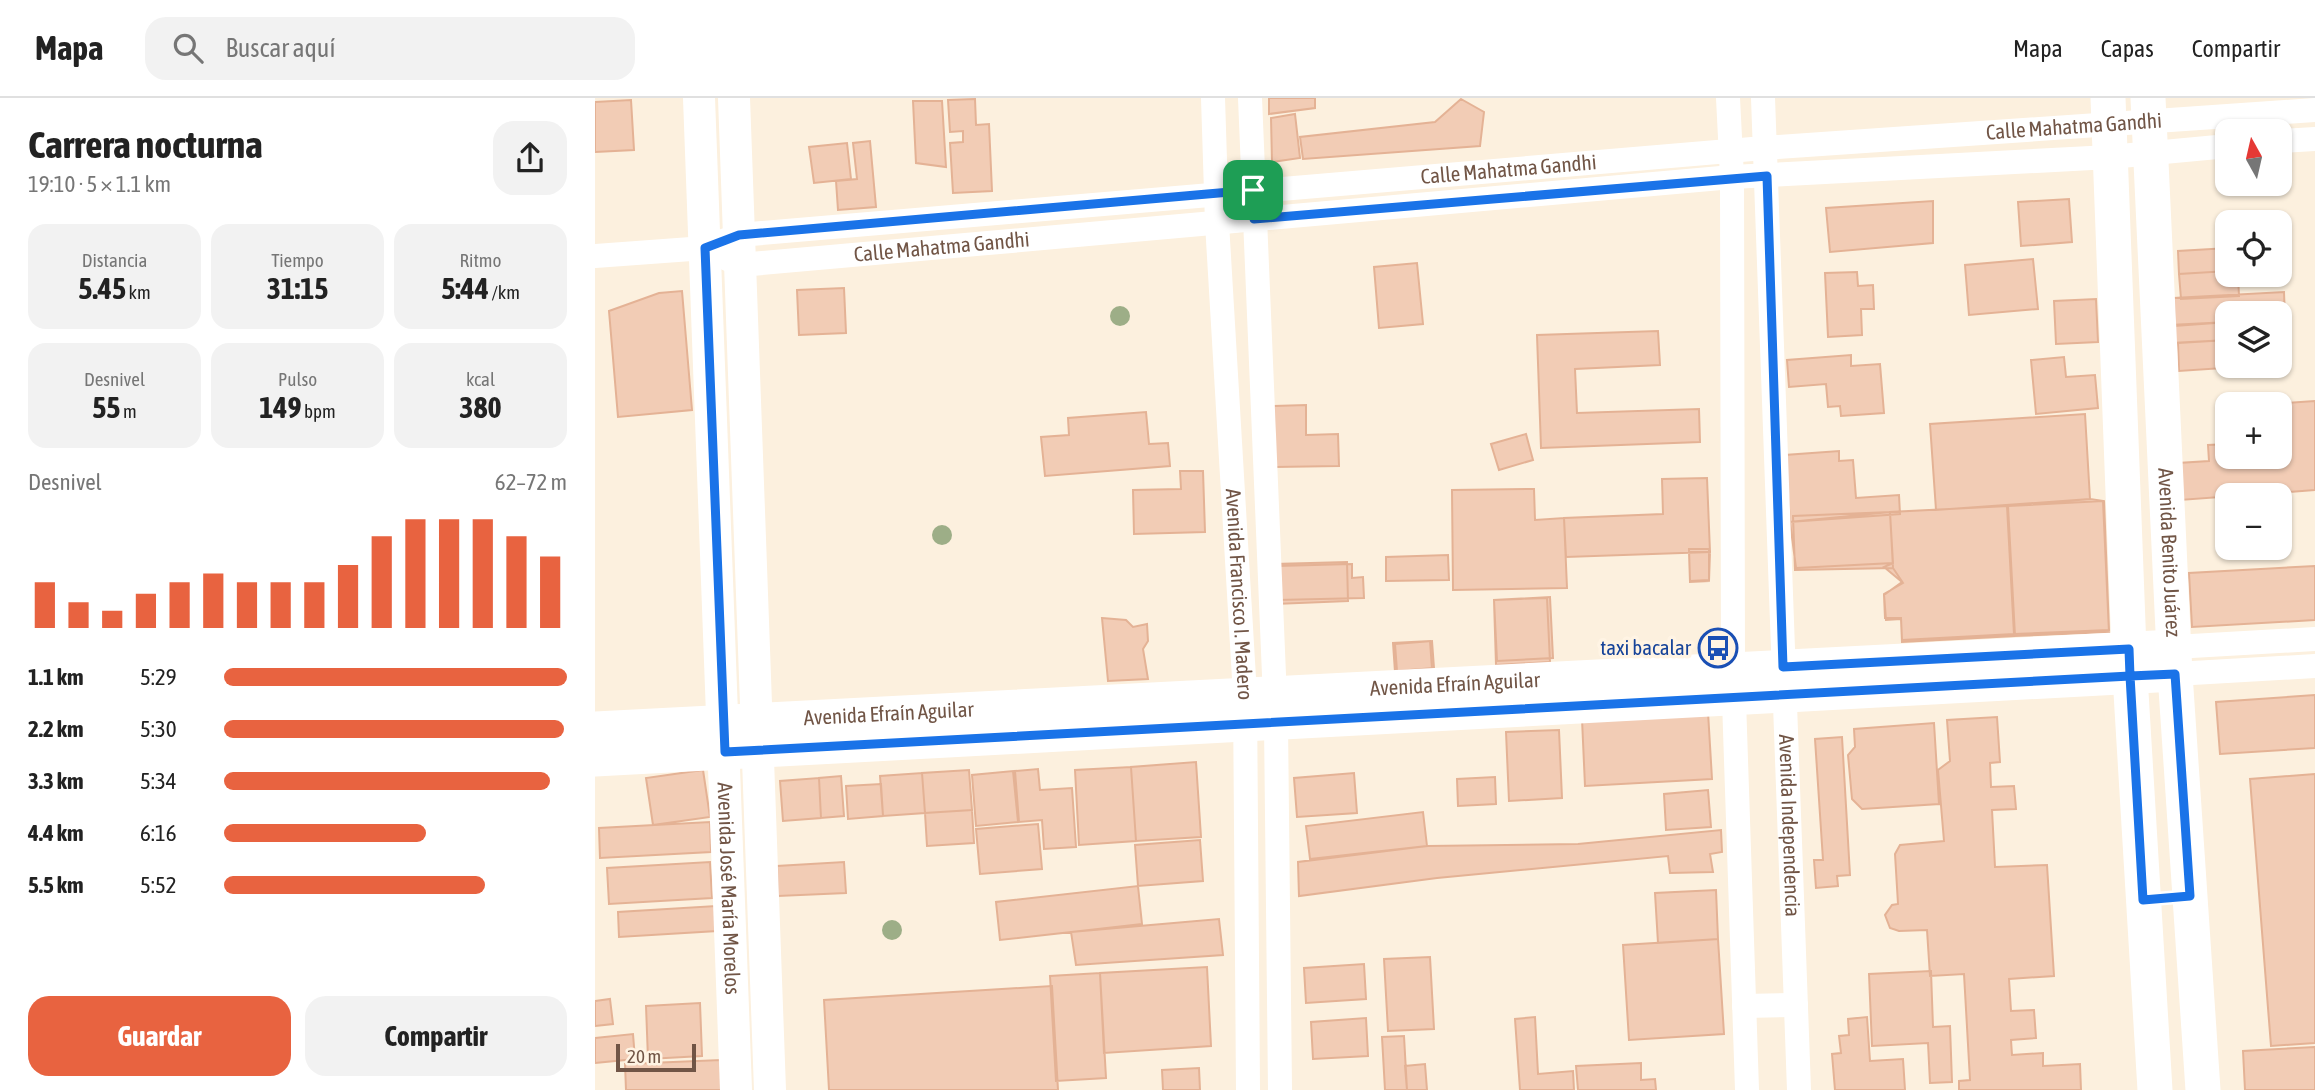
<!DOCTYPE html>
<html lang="es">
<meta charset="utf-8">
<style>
body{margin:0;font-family:"Asap Condensed",sans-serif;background:#f2f2f2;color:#222;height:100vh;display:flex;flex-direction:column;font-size:26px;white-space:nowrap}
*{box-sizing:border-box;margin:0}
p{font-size:23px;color:#767676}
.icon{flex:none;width:38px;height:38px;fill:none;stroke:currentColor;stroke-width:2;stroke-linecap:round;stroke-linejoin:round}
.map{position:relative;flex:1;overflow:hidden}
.sheet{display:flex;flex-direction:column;background:#fff;width:595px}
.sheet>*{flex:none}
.needle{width:46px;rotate:352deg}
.buttons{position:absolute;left:1620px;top:21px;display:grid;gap:14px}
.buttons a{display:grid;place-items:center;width:77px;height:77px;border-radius:14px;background:#fff;box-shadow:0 2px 5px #0004;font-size:35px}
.scale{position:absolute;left:21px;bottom:18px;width:80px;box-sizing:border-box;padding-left:7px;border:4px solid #715546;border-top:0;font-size:19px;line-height:24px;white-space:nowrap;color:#715546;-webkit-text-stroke:5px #fff4e4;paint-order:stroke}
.pin{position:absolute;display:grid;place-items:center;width:60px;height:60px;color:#fff;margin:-30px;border-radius:14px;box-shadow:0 4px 10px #0006}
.round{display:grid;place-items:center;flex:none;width:74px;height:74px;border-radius:21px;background:#f2f2f2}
.overview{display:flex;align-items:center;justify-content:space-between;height:119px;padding:0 28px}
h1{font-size:38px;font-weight:700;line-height:52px}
.metrics{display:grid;grid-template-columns:repeat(3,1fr);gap:10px;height:119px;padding:7px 28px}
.metrics div{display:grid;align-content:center;border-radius:18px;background:#f2f2f2;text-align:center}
.metrics b{font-size:30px;font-weight:700}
.metrics small{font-size:19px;font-weight:400}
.metrics p{font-size:19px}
.chart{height:196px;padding:14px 28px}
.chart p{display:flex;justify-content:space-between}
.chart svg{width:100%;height:126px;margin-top:7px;stroke:#e86340;stroke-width:6}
.cta{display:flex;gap:14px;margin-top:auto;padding:14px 28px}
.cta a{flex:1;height:80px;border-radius:21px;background:#e86340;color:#fff;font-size:28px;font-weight:700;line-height:80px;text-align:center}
.cta a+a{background:#f2f2f2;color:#222}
ul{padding:0 28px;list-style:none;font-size:23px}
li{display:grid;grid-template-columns:112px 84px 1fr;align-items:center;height:52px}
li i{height:18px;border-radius:9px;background:#e86340}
header{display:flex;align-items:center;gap:42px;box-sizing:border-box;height:98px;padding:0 35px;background:#fff;border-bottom:2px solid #e0e0e0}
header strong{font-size:33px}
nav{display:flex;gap:38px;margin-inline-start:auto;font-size:24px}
.search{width:490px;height:63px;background:#f2f2f2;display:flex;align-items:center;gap:18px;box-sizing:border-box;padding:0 24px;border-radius:21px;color:#767676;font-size:26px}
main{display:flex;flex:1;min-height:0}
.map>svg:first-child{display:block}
</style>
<header>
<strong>Mapa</strong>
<div class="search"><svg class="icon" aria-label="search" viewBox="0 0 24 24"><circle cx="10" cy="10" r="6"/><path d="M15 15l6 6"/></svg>Buscar aquí</div>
<nav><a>Mapa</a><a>Capas</a><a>Compartir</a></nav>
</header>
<main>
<section class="sheet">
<div class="overview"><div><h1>Carrera nocturna</h1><p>19:10 · 5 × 1.1 km</p></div><a class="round"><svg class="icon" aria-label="share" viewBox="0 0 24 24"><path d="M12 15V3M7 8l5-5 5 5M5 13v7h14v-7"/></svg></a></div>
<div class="metrics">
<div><p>Distancia</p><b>5.45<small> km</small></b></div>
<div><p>Tiempo</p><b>31:15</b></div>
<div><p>Ritmo</p><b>5:44<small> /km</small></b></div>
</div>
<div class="metrics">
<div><p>Desnivel</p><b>55<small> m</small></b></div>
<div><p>Pulso</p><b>149<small> bpm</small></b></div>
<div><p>kcal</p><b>380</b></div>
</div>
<div class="chart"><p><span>Desnivel</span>62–72 m</p>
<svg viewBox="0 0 160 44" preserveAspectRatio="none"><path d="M5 44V28M15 44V35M25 44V38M35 44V32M45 44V28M55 44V25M65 44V28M75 44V28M85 44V28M95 44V22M105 44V12M115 44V6M125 44V6M135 44V6M145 44V12M155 44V19"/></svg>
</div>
<ul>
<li><b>1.1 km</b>5:29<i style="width:100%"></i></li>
<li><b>2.2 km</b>5:30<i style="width:99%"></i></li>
<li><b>3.3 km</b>5:34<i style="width:95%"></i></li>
<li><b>4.4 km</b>6:16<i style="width:59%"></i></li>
<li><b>5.5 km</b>5:52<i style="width:76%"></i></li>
</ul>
<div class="cta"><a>Guardar</a><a>Compartir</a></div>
</section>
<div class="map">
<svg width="1720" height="992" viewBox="0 0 1720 992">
<rect width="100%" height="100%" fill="#fcf0de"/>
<path fill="#f2ccb5" stroke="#e4b295" stroke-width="2" d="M674,0H720V10L674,16Z
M380,1L381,27L394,26L397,93L358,95L355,45L368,44V33L355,34L353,2Z
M866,1L889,14L885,48L708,61L705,39L840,24Z
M36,2L39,52L0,54V4Z
M318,3H347L351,69L321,65Z
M700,16L705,60L677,64L676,20Z
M275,43L281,109L243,112L241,83L262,81L258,45Z
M252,45L256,81L219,85L214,49Z
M1474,101L1477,144L1426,148L1423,104Z
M1338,103V145L1235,154L1231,110Z
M1633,150V173L1584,176L1583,153Z
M1438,161L1443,211L1374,217L1370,167Z
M822,165L828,226L784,230L779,169Z
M1633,173V177H1643L1644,198L1586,201L1584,176Z
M1262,174L1263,188L1278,187L1279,211H1266L1267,237L1233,239L1230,175Z
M249,190L251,235L204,237L202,192Z
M87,193L97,312L23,319L14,213L64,195Z
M1689,194L1690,221L1685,222V215H1633V224L1580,228L1579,200Z
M1501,201L1503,244L1461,246L1459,203Z
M1633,224V242L1576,245L1575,227Z
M1063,233L1065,267L980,271L982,315L1104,311L1105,344L946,350L942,237Z
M1633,242V268H1658L1584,273L1583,245Z
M1256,257V268L1285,266L1289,315L1246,318L1245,308L1233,309L1231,286L1194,289L1192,262Z
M1469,259L1471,279L1500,277L1503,310L1441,316L1436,262Z
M1720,303V392L1585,402L1583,365L1614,363L1613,347L1633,346V359H1685V306H1678Z
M711,307V337L743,336L744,368L680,369L679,308Z
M551,314L554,346L573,345L575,368L450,378L446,339L474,337L473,320Z
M1490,316L1495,401L1341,412L1335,326Z
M931,336L938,362L904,372L896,346Z
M1244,353V363L1258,362L1261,400L1304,397L1305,416L1195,424L1190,357Z
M585,373H608L610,434L539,436L538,392L586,391Z
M1112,380L1115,454L971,459L969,420L1068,416L1067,381Z
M939,391L940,422L969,420L972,490L858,492L857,392Z
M1495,401L1509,403L1514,532L1419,536L1412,408Z
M1508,403L1514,534L1420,538L1413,408Z
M1412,408L1419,536L1307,542L1306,520H1290L1289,497L1307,484L1289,469L1298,465L1295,414Z
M1413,408L1420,538L1307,544L1306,521L1291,522L1289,496L1308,485L1298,470L1295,414Z
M1295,414L1298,465L1201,470L1195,424Z
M1295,414L1298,470L1200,472L1198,418Z
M1094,451H1114V482L1095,483Z
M1094,454H1115L1114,483L1095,484Z
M853,457L854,482L791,483V459Z
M752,464L753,503L680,506L679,466Z
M757,466V480L768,479L769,500L682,502V468Z
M1720,468V522L1597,529L1594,475Z
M955,499L958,560L902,563L899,502Z
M952,500L955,564L901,567L899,502Z
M507,520L531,522L538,529L552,526L553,543L548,551L553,581L513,583Z
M835,543L837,571L800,574L798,545Z
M837,543L839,570L802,573L800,546Z
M1720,597V650L1625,656L1621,604Z
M1113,614L1117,681L990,688L987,621Z
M1402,619L1405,664L1395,665L1396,689L1419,688L1421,711L1397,712L1400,769L1452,767L1459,878L1414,881L1416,913L1439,912L1441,940L1416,942L1417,957L1448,955V968L1485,966L1486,992H1364V983L1375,982L1369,876L1335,878L1332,832L1304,833L1295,830L1290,817L1297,807L1303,806L1300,756L1305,747L1349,743L1343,672L1355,663L1352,622Z
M1339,625L1344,706L1267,711L1257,701L1253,657L1260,649L1259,631Z
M964,632L967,700L914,703L911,634Z
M1247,639L1255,777L1242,778L1243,788L1221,790L1219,762H1228L1220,641Z
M601,664L606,739L541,743L536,669Z
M536,669L541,743L484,747L480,672Z
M443,671L445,692L477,690L481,749L449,751L447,722L424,724L420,673Z
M108,672L115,719L58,727L51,680Z
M374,672L377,712L330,715L327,675Z
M418,673L423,724L381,728L377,677Z
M327,675L330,715L288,718L285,678Z
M759,675L762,715L702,719L699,680Z
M1720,676V945L1676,948L1655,681Z
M246,678L249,718L226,720L224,680Z
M900,679L901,706L863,708L862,681Z
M224,680L226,720L188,723L185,683Z
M286,686L288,718L253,721L251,688Z
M1113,692L1116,729L1071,732L1069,696Z
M377,712L379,745L332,748L330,715Z
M828,714L832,748L715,761L711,728Z
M115,724L116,754L5,760L4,730Z
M443,726L447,771L385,776L381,731Z
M1126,732L1127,754L1115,756L1118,774L1075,775L1073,758L842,780L704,798L703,764L832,748L983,746Z
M605,742L608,783L543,788L540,747Z
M115,764L117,800L14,806L12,770Z
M249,764L251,795L183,798L182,768Z
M543,788L547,826L405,842L401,804Z
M1121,792L1123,841L1063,845L1060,795Z
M121,808L122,833L24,839L23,814Z
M624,821L628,857L481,867L476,834Z
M1123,841L1129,936L1034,942L1028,847Z
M835,859L839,931L793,933L789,861Z
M769,866L771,901L711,905L709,870Z
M612,869L616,948L509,955L505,875Z
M1336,873L1338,929L1355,928L1357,984L1335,985L1333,945L1277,948L1274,876Z
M505,875L511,980L461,983L455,878Z
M457,888L463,992H234L229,902Z
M15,901L18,926L0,928V903Z
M105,905L107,958L53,961L51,908Z
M940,919L943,976L978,973L979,992H925L920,921Z
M1272,919L1275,963L1308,961L1310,992H1240L1237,956L1246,955L1244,938L1254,937L1253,921Z
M771,920L773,958L718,961L716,924Z
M38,936L40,961L0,965V940Z
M809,938L812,992H790L787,939Z
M1720,949V992H1650L1648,953Z
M126,962L128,992H31L30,966Z
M1046,965V982L1060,981L1061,992H983L981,968Z
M830,966L832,992H812L810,968Z
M604,970L605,992H568L567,972Z"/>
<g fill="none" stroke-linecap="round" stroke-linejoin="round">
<g stroke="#fff" stroke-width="24">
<path id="s1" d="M618,0L622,125L650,597L653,992"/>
<path d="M655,0L681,625L685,992"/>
<path d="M1133,0L1137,79L1138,572L1152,992"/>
<path id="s2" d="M1168,0L1204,992"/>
<path d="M1685,43L1720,41"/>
<path id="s3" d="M0,158L110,150L144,137L1169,50L1720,12"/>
<path id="s4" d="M130,160L145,167L1137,79L1515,59L1633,48"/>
<path d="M1579,549L1720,541"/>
<path d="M1580,576L1720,568"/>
<path d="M1149,908L1201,907"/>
</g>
<g stroke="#fff" stroke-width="32">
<path id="s5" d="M104,0L141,992"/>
<path d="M139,0L175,992"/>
</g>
<g stroke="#fff" stroke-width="35">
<path d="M1513,0L1535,578L1560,992"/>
<path id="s6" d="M1553,0L1580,576L1608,992"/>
<path id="s7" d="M0,631L1579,549"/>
<path d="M0,661L1580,576"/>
</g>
</g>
<g fill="#9dae87">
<circle cx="525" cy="218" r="10"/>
<circle cx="347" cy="437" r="10"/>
<circle cx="297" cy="832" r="10"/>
</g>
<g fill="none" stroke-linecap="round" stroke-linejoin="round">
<defs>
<path id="route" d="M658,92L144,137L110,150L130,654L1535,578L1580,576L1595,798L1548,802L1535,578L1534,551L1188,569L1172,78L659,121L658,92"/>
</defs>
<use href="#route" stroke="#fff" stroke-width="14"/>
<use href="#route" stroke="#1a73e8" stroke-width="9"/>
</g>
<defs>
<symbol id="bus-ring" viewBox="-11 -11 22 22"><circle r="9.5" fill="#fff4e4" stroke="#1a4fb4" stroke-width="1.5"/><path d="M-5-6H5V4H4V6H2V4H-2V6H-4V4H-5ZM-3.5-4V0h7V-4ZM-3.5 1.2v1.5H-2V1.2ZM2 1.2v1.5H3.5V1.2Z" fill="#1a4fb4"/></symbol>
</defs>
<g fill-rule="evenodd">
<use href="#bus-ring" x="1101" y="528" width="44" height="44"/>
</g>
<g text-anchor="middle" stroke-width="7" stroke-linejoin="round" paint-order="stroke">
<g font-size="21" fill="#715546" stroke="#fff4e4">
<text dy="7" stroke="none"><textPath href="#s3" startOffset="1486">Calle Mahatma Gandhi</textPath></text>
<text dy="7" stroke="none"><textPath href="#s3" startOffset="919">Calle Mahatma Gandhi</textPath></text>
<text dy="7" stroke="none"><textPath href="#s4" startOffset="219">Calle Mahatma Gandhi</textPath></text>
<text dy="7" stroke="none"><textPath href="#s6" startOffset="455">Avenida Benito Juárez</textPath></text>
<text dy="7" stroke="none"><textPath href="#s1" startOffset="497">Avenida Francisco I. Madero</textPath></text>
<text dy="7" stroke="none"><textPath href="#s7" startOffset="861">Avenida Efraín Aguilar</textPath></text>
<text dy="7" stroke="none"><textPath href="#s7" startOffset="294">Avenida Efraín Aguilar</textPath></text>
<text dy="7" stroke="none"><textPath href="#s2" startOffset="728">Avenida Independencia</textPath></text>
<text dy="7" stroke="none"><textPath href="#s5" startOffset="791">Avenida José María Morelos</textPath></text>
</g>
<g font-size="21" fill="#164399" stroke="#fff4e4" text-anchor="end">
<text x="1096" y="557">taxi bacalar</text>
</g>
</g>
</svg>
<div class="buttons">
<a><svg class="needle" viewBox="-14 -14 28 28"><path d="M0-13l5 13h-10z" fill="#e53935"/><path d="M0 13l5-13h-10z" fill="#767676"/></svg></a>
<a><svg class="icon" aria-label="locate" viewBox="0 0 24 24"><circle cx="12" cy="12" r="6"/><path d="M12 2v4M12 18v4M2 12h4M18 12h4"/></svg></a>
<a><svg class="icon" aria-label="layers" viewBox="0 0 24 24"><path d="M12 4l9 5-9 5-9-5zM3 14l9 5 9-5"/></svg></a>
<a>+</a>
<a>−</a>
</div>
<div class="scale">20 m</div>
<div class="pin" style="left:658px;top:92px;background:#1e9e55"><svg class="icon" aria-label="arrive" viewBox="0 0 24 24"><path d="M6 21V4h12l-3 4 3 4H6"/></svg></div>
</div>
</main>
